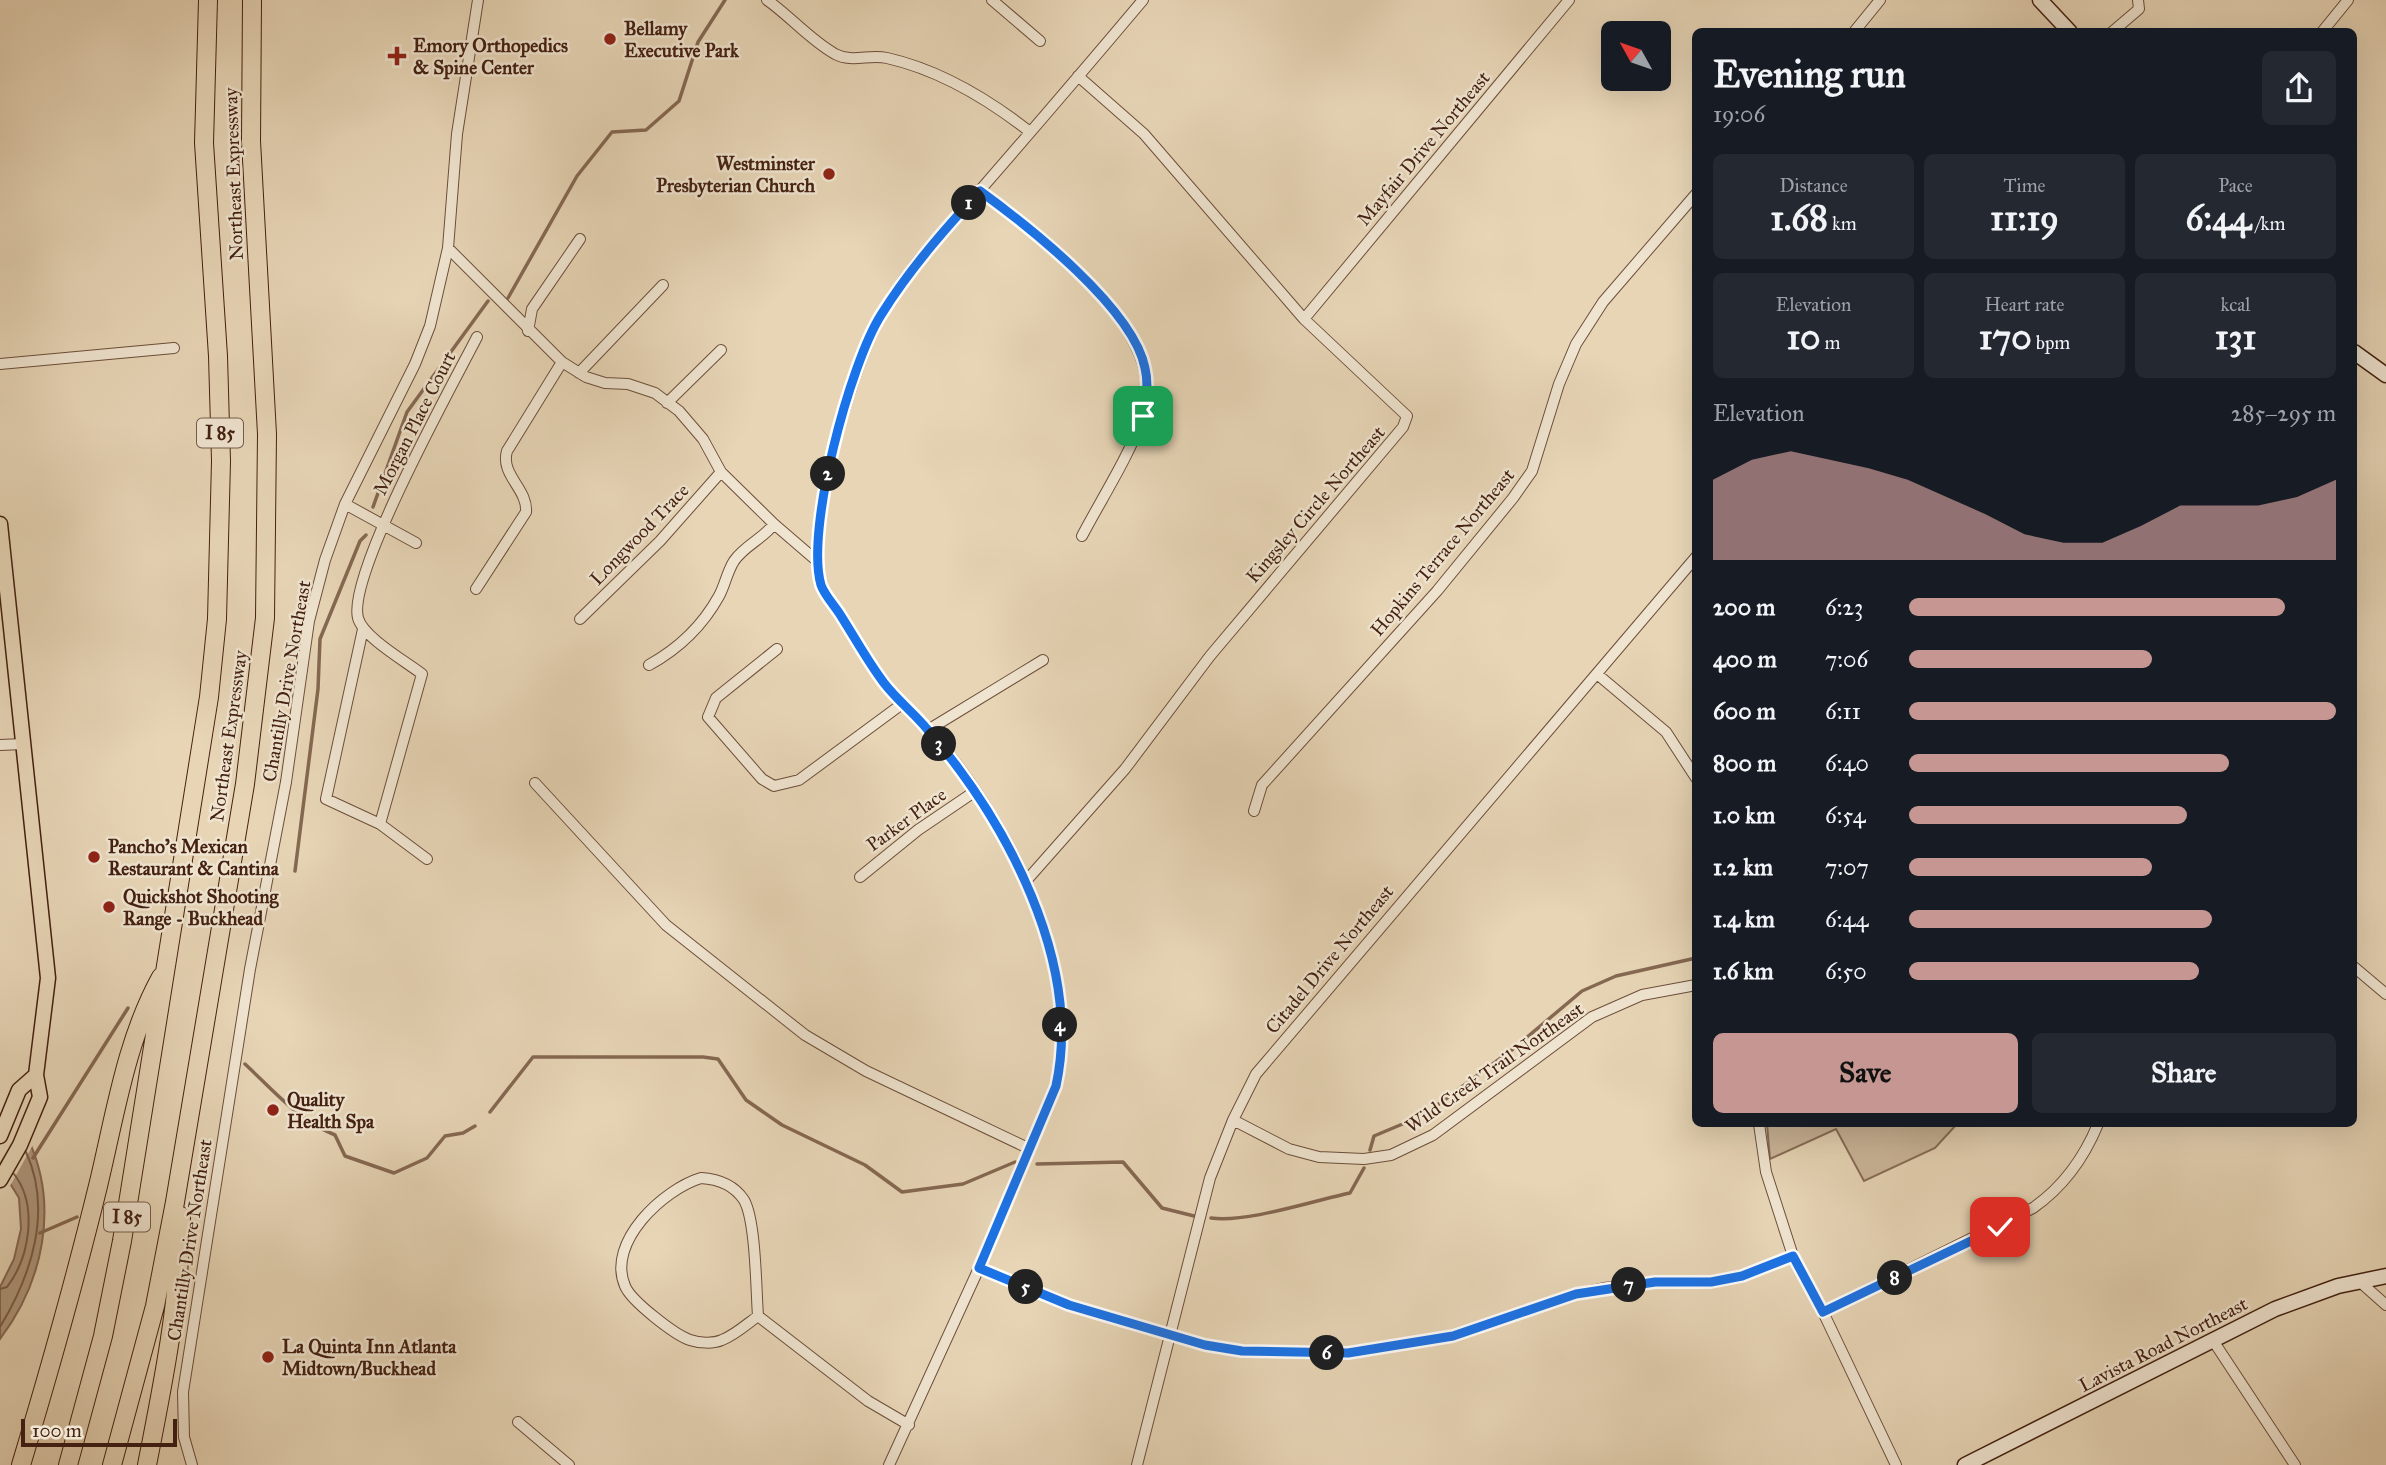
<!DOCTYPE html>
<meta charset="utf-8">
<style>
body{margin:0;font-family:"IM FELL Great Primer",serif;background:#242831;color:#f1f3f6;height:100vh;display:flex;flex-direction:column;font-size:26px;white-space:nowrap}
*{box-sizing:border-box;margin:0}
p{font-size:23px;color:#9ea1a6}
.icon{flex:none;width:38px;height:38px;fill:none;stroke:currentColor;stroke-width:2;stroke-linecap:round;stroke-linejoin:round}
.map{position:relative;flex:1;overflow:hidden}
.sheet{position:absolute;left:1692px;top:28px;width:665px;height:1099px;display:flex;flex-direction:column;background:#171b24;border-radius:10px;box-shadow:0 7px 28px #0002}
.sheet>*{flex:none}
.needle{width:46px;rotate:310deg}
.controls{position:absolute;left:1601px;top:21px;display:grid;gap:14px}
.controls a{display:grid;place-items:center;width:70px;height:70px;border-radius:10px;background:#171b24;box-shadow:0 7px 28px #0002;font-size:35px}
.scale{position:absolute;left:21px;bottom:18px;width:156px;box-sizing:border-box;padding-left:7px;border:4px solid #442111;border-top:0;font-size:19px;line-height:24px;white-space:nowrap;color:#442111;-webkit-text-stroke:5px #efe4d0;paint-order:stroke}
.pin{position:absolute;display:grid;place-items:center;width:60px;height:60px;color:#fff;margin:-30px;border-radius:14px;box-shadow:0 4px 10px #0006}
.km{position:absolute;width:35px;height:35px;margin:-18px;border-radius:50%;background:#222;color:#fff;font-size:19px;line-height:35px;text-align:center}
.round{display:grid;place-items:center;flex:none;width:74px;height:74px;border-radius:10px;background:#242831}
.summary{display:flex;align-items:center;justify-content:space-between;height:119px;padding:0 21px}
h1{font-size:38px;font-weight:700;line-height:52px}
.stats{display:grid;grid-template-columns:repeat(3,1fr);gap:10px;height:119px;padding:7px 21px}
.stats div{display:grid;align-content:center;border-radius:10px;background:#242831;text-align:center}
.stats b{font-size:35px;font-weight:700}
.stats small{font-size:19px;font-weight:400}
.stats p{font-size:19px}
.chart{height:196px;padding:14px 21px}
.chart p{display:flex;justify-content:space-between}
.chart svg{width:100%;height:126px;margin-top:7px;fill:#c59692;opacity:.7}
.primary-button{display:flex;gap:14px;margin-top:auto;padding:14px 21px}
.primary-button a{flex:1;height:80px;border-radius:10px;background:#c59692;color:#111;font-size:28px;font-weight:700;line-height:80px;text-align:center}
.primary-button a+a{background:#242831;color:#f1f3f6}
ul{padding:0 21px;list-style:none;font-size:23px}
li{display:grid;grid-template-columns:112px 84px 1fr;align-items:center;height:52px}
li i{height:18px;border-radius:9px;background:#c59692}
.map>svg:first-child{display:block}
</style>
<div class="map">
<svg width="2386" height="1465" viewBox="0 0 2386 1465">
<rect width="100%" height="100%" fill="#e7d5b6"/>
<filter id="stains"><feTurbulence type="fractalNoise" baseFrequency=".00286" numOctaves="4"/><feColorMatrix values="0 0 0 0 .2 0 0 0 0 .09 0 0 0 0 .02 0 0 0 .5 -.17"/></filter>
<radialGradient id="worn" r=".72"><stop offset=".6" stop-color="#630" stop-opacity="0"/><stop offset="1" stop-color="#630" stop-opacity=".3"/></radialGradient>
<path fill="#cbb69a" stroke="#886c56" stroke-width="2" d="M1767,1124H1957L1935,1148L1864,1181L1836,1129L1770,1159Z"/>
<path fill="#b0987e" stroke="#856852" stroke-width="2" d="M29,1141C59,1207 43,1282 0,1339V1287L14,1259L21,1229L19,1198L3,1172Z"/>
<path fill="#e7d5b6" d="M0,1113L10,1116L22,1127L34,1143L10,1186L0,1174Z"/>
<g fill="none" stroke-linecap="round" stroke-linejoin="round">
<path stroke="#7a5c48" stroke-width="2" d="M0,1289L7,1287C30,1257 38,1205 14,1174
M0,1327C31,1276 53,1211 26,1152"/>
<path stroke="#856852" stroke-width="3.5" d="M508,298L577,176L612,132L646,130L679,101L698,42L725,0
M373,507L407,412L488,301
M295,871L318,689L320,639L360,541L366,535
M245,1064C273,1090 299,1121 335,1135L345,1156L394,1173L427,1158L445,1136L463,1133L475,1126
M490,1112L533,1057H703L718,1059L746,1100L782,1125L865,1165L902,1192L963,1184L1015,1162
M1370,1150L1374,1136L1424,1115L1513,1049L1582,991L1616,976L1696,958
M33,1158L128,1008
M1037,1164L1123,1162L1162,1208L1194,1216
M1211,1218C1247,1223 1312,1201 1350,1193L1364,1168
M40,1233L77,1217"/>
<defs>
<path id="street" d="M767,0C790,16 810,40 835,54C852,63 869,54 887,58C940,70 988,99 1030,132
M992,0L1040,41
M1854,32L1880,0
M2112,32L2139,9L2138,0
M2322,32L2348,0
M980,190C1037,235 1174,332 1143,417C1128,458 1102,498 1082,536
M448,248L562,362L586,377L605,383L628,384L655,393L679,411L703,439L721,472L774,524L817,561
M1304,319L1569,0
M528,331L532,309L580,239
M0,364L174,348
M579,373L663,285
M667,403L721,350
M345,504L416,543
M476,589L526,512C528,489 500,475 507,451L562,362
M580,619L660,541L721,472
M363,629L326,799L380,824L427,859
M777,649L716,698L708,717L762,779L774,786L799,780L902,704
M649,665C678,649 703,625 719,596C725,585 727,572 734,561C745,545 763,539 774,524
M1597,674L1666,732L1696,778
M928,730L1043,660
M0,745L23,744
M535,783L666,925L805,1035L866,1071L1030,1149
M1254,811L1262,785L1437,591L1513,498L1532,471L1559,384L1576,344L1603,302L1696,194
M380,824L422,674C405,661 363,637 358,618C347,575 453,384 477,337
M860,877L918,830L974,792
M1026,881L1125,769L1210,656L1403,427L1407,416L1304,319L1144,134L1078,76
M2354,967L2386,994
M1233,1120L1289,1149L1319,1157L1364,1159L1391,1155L1433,1135L1592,1017L1642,995L1696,985
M1759,1124L1766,1172L1793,1256L1823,1312L1896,1465
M701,1178C718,1179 734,1185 744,1200C756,1221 756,1290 758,1316C747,1324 735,1335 722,1340C713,1344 699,1343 690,1340C675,1335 631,1301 625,1286C606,1242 664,1189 701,1178Z
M979,1268L1069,1305L1205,1345L1242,1351L1348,1353L1453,1336L1576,1294L1604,1288L1655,1282H1711L1742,1276L1793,1256
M2359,1281L2386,1305
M1823,1312L2033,1208C2063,1187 2084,1158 2098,1124
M758,1316L868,1401L909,1425
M2212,1339L2295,1465
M518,1422L569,1465
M192,1465L184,1437L183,1392L250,969L286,782L309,621L325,560L345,504L415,364L430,326L448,248L457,134L478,0
M889,1465L979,1268L1056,1086C1083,963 1007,818 927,728C912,713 896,699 884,682C869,662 855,639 842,618C836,608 826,597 822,586C802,533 851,373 877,323C903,272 945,230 982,188C1036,126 1090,63 1143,0
M1137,1465L1210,1178L1233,1120L1256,1074L1696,557"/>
<path id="secondary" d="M2040,0L2070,32
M2354,352L2386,375
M1965,1465L2275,1309L2338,1286L2386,1276"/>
<path id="primary" d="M0,524L48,978L36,1075L40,1097L20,1145L0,1180
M0,1136L19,1090L36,1075"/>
<path id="highway" d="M21,1465C49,1372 75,1280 98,1186C115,1116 126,1040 161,977
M68,1465L103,1336L122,1241L209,697L217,619L221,461L218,356L204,143L208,0
M112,1465L155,1306L175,1202L245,784L265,618L267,434L251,141L252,0
M147,1465C163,1384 180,1299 181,1216"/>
</defs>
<use href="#street" stroke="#6d4e3a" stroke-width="12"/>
<use href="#secondary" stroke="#442111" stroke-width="17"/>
<use href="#primary" stroke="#442111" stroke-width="17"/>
<use href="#highway" stroke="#442111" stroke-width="20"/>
<use href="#street" stroke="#efe4d0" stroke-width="10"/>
<use href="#secondary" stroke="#efe4d0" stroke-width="14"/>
<use href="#primary" stroke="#e7d5b6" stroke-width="14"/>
<use href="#highway" stroke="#e7d5b6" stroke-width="18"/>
</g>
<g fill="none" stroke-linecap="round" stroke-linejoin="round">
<defs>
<path id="route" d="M1143,416C1146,400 1149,385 1145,368C1133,308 1028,226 980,191C944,230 909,270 881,315C850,364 805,530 821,585C825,596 835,606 841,616C855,638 868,662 884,683C897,700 914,713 927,729C1006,821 1083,962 1056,1086L979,1268L1069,1305L1205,1345L1242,1351L1348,1353L1453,1336L1576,1294L1655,1282H1711L1742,1276L1793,1256L1823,1312L2000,1227"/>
</defs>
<use href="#route" stroke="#fff" stroke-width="14"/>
<use href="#route" stroke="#1a73e8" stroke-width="9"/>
</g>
<g fill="#8f2418" stroke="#efe4d0" stroke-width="2.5">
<circle cx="610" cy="39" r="7"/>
<path d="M393.5 45.5h7v7h7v7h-7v7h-7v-7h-7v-7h7z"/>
<circle cx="829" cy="174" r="7"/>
<circle cx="94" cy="857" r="7"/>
<circle cx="109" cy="907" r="7"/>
<circle cx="273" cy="1110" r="7"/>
<circle cx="268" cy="1357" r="7"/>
</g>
<g text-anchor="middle" stroke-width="5" stroke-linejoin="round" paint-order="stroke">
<g fill="#efe4d0" stroke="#775c4a" stroke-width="2">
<rect x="197" y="418.5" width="46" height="29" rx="5"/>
<rect x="104" y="1202.5" width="46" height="29" rx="5"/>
</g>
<g font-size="18" font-weight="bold" fill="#442111">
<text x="220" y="439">I 85</text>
<text x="127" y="1223">I 85</text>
</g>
<g font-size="19" font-weight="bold" fill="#442111" stroke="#efe4d0" text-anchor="start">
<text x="624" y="35">Bellamy<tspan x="624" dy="22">Executive Park</tspan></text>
<text x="413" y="52">Emory Orthopedics<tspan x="413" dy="22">&amp; Spine Center</tspan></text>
<text x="815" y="170" text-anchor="end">Westminster<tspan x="815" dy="22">Presbyterian Church</tspan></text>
<text x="108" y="853">Pancho's Mexican<tspan x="108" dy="22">Restaurant &amp; Cantina</tspan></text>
<text x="123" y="903">Quickshot Shooting<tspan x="123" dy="22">Range - Buckhead</tspan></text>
<text x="287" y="1106">Quality<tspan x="287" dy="22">Health Spa</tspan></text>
<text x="282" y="1353">La Quinta Inn Atlanta<tspan x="282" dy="22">Midtown/Buckhead</tspan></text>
</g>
<g font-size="19" fill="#442111" stroke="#efe4d0">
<text transform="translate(1423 148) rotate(-50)" y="7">Mayfair Drive Northeast</text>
<text transform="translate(233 174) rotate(-92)" y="7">Northeast Expressway</text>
<text transform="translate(414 423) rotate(-63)" y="7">Morgan Place Court</text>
<text transform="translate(1315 504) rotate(-49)" y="7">Kingsley Circle Northeast</text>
<text transform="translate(639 534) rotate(-46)" y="7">Longwood Trace</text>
<text transform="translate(1442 552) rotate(-50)" y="7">Hopkins Terrace Northeast</text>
<text transform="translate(286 681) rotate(-80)" y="7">Chantilly Drive Northeast</text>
<text transform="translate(228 736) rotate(-82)" y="7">Northeast Expressway</text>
<text transform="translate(906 819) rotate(-36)" y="7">Parker Place</text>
<text transform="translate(1329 959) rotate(-50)" y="7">Citadel Drive Northeast</text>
<text transform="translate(1494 1067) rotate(-35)" y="7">Wild Creek Trail Northeast</text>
<text transform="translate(189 1240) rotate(-81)" y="7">Chantilly Drive Northeast</text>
<text transform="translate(2163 1344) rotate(-27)" y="7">Lavista Road Northeast</text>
</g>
</g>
<rect width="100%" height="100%" filter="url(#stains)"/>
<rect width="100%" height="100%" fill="url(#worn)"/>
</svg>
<div class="controls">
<a><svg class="needle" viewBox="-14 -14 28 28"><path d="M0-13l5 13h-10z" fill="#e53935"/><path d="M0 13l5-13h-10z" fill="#9ea1a6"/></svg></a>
</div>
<div class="scale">100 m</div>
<div class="pin" style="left:1143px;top:416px;background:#1e9e55"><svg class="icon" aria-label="arrive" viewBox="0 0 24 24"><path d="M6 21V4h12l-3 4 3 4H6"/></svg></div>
<div class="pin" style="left:2000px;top:1227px;background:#d93025"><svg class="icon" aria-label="check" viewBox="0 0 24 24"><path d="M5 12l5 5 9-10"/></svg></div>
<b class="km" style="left:969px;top:203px">1</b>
<b class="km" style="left:828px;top:474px">2</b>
<b class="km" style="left:939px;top:744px">3</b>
<b class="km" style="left:1060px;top:1025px">4</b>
<b class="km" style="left:1026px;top:1287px">5</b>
<b class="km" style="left:1327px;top:1353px">6</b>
<b class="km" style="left:1629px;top:1285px">7</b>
<b class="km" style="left:1895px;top:1278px">8</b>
<section class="sheet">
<div class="summary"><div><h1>Evening run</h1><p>19:06</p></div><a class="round"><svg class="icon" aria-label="share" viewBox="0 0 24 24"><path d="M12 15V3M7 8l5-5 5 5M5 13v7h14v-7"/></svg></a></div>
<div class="stats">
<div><p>Distance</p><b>1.68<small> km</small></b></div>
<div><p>Time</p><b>11:19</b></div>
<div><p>Pace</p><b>6:44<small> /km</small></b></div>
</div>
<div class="stats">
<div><p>Elevation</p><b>10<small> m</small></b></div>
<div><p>Heart rate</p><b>170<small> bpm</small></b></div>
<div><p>kcal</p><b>131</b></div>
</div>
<div class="chart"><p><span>Elevation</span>285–295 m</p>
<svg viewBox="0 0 160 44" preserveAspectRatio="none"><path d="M0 44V16L10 9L20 6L30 9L40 12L50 16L60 22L70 28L80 35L90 38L100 38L110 32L120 25L130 25L140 25L150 22L160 16V44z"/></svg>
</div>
<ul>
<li><b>200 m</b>6:23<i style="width:88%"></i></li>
<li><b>400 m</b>7:06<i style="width:57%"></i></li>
<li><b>600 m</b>6:11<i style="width:100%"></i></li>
<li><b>800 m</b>6:40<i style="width:75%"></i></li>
<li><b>1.0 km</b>6:54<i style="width:65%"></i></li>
<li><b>1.2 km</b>7:07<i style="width:57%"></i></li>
<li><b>1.4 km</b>6:44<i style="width:71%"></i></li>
<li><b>1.6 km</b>6:50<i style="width:68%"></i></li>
</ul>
<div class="primary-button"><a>Save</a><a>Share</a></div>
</section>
</div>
